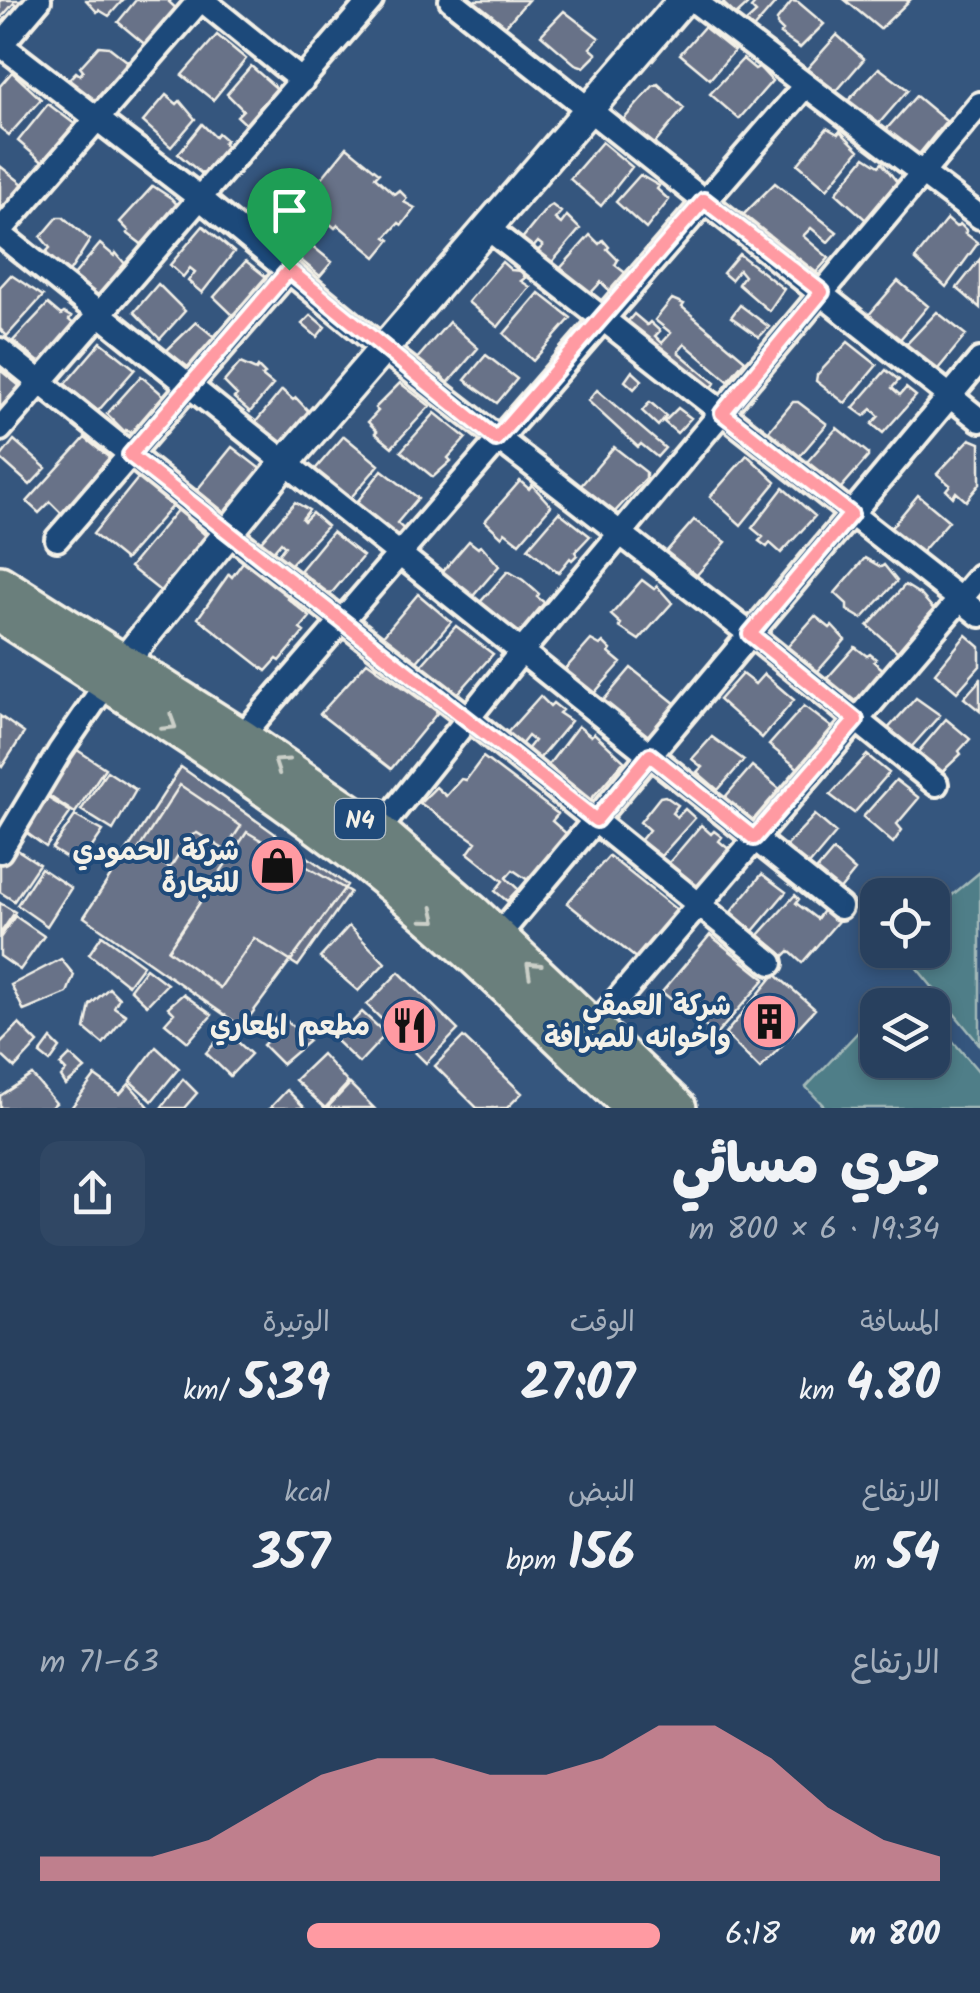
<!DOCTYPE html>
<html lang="ar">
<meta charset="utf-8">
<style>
body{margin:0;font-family:Kalam,"Playpen Sans Arabic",sans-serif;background:#304764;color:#f1f3f6;direction:rtl;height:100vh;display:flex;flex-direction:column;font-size:38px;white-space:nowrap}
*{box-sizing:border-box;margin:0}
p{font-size:32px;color:#a5afbc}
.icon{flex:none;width:55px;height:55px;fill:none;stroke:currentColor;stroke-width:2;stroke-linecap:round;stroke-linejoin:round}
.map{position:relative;height:1108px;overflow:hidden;direction:ltr}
.sheet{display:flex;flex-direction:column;background:#28405e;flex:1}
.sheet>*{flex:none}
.controls{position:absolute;left:860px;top:878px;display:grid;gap:20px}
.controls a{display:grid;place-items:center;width:90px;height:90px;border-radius:20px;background:#28405e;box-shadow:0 5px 15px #0003,0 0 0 2px #445973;font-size:50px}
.pin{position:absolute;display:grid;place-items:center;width:85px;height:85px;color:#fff;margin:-102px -42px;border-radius:50% 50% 50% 0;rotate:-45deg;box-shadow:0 0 10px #0007}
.pin .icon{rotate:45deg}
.round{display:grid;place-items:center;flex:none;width:105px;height:105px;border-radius:20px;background:#304764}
.summary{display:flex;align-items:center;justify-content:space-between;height:170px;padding:0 40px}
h1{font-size:55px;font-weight:800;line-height:75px}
.figures{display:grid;grid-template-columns:repeat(3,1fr);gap:15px;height:170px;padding:10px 40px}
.figures div{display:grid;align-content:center}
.figures b{font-size:50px;font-weight:800}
.figures small{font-size:28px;font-weight:400}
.figures p{font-size:28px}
.chart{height:280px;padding:20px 40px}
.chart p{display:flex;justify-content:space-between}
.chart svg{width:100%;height:180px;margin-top:10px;fill:#ff9aa2;opacity:.7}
ul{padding:0 40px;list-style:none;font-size:32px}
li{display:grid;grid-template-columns:160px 120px 1fr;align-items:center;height:75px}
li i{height:25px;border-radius:12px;background:#ff9aa2}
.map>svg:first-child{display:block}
</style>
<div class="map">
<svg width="980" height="1108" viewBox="0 0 980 1108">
<rect width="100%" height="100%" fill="#35567e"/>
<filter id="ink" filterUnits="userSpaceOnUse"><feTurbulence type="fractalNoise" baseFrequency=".01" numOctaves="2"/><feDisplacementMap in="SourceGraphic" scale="20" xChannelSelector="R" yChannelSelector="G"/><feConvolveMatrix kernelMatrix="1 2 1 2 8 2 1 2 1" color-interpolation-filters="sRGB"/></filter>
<g filter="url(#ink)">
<path fill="#4f7e88" stroke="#a2b8b8" stroke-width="2.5" d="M980,872V1045L902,950H932L933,911Z
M877,1012L878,1060H932L933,1018L980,1073V1108H826L806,1087Z"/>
<path fill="#687288" stroke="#f4f1e8" stroke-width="2.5" d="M0,0H31L24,11L14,3L0,19Z
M86,0H123L109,16L99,10L97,12Z
M136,0H171L169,2L179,11L148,47L118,22Z
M476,0H528L501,31L470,7Z
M726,0H746L744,3L747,5L736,15L723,3Z
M758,0H778L753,29L746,22L756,13L751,8Z
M845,0H910L880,29Z
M792,1L798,2L824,24L800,48L780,34L783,31L777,25V20Z
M564,11L599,38L590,48L597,54L584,67L575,64L541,35Z
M704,27L734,51L710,79L680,54Z
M217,35L246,59L213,100L182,75Z
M837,35L864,59L834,94L806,70Z
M99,46L109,47L136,68L98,111L67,81L76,72L80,75L83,71L80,67Z
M743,59L755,69L759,67L772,81L739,119L710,94Z
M251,66L282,93L251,129L237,116L243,110L227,94Z
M879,68L908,90L875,128L846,103Z
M12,72L41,99L9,135L0,128V86Z
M658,84L684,108L652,147L624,125V119L653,86Z
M166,95L177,104L180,101L195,119L171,147L143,122Z
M916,96L946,121L915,159L884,132Z
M48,104L80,128L47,166L18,141Z
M202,124L215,137L218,133L226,140L223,143L233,151L208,179L178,154Z
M827,128L838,134L840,131L859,150L827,189L798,164Z
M602,142L632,167L601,206L570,179Z
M347,147L379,173L375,177L394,194L399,190L407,198L404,202L415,208L402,225L399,223L386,237L390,240L376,257L338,225L335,228L303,201Z
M865,157L879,166L882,163L897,182L866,220L836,193Z
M0,166L28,188L0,221Z
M640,175L659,186L657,189L669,200L646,229L616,202Z
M775,183L837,232L828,242L811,228L803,236L829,258L811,278L739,219Z
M153,186L171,198L182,210L148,249L127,233L129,231L120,222Z
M552,205L561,212L555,219L561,224L567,216L580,229L548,267L534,254L543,246L538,242L531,250L521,240L547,208Z
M58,217H63L90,240L68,274L37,261L50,248L41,237Z
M947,219L956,227L960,224L967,231L965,233L978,243L946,287L915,259Z
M284,223L332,262L320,276L272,236Z
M203,226L234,252L202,293L188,281L195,272L190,268L183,277L170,265Z
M590,235L599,244L603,240L609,247L607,249L618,260L615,265L628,275L612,293L601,282L587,297L558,271Z
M100,244L114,256L116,253L130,270L96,309L69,281Z
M739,254L784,289L769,311L738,284L744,276L739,270L731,280L723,273Z
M980,259V308L957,288Z
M246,261L275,284L241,323L214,297Z
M502,262L511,270L521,271L525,278L521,281L530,287L498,327L468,302Z
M11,275L43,296L7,336L0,329V287Z
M898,281L928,306L897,343L867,317Z
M158,284L185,311L160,339L134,312Z
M539,293L571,318L533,361L504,334Z
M672,299L684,304L682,307L745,360L728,381L685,344L678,352L715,383L707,396L624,326L634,314L647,325L650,322L660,331L655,336L662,343L671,333L655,320Z
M48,304L61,315L64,313L71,317L69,320L78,328L45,367L13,341Z
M740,305L769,327L759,337L731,317Z
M937,312L966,335L934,374L903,348Z
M311,315L325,327L317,337L302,324Z
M196,322L223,344L190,381L161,356Z
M449,322L478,348L448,383L441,375L437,379L415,361Z
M101,342L135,369L98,411L65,384Z
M848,342L877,365L845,403L816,381L817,375Z
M486,355L517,379L497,403L465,380Z
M240,363L256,370L258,367L265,374L262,376L273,385L250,412L234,398L237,395L224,382Z
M0,370L27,392L0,424Z
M886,370L899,380L892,388L900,395L906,388L916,396L883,433L872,424L879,416L872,409L864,416L853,408Z
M632,371L642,380L634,389L625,381Z
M141,376L171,402L139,439L126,430L125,432L107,414Z
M400,383L430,406L392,447L375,433L377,431L368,422L378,411L375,408Z
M282,390L293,400L296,398L313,416L279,455L250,429Z
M597,390L665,448L657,457L641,444L638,447L588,401Z
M650,402L666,416L658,426L642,411Z
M793,402H798L827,424L792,465L762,439Z
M678,408L691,418L677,433L664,422Z
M435,413L466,438L448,458L451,461L433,477L401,451Z
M837,428L868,453V457L833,497L799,471Z
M344,436L379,465L341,509L305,481Z
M85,438L117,464L69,521L50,502L39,513L27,502Z
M970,439L980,443V484L966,501L956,492L953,497L946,490L950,485L937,474Z
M14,440L46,468L30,485L0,458Z
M232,447L267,474L229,516L197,490Z
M614,447L646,472V478L611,516L578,489Z
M747,455L776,482L741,525L710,497Z
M382,470L418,498L397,523L411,536L397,550L350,511Z
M139,477L172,506L125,560L93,534Z
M520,481L529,489L532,485L551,506L519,543L505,532L502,537L485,521Z
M783,488L815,516L781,553L770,543L767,547L759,541L763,537L752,528Z
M918,495L949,521L915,560L886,534Z
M295,502L309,510L302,519L304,521L312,513L327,526L286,569L274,560L285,546L281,542L269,556L258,545Z
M183,503L193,513L187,519L211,540L164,594L130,567Z
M559,512L590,536L575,552L577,555L572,560L570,558L558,573L528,548Z
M694,520L726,542L688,585L660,559Z
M332,532L363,556L323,603L294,578Z
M469,541L478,548L481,545L499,566L467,603L436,579Z
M865,558L881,567L884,565L897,581L862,619L847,610V604L835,593Z
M243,562L289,595L287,598L310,617L300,629L304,632L280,661L277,659L266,671L198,618L229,574L232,577Z
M508,571L523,580L539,594L537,597L553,609L520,647L475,608Z
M642,580L654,589L657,586L672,603L639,640L619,627L621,624L611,615Z
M905,585L921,595L936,612L899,653L868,626Z
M418,594L451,622L414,665L381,638Z
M815,616L830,628L832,626L845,640L812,678L782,653Z
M456,626L493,654L454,698L418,669Z
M966,635L980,647V666L957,692L935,673Z
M591,640L600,645L603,642L611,650L609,653L621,663L589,699L561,674Z
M855,647L867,656L870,654L876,659L874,662L885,671L851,711L822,684Z
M367,662L438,712L391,769L320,714Z
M631,668L676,704L642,744L597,708Z
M742,674L755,684L764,674L794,700L762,738L719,700Z
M980,680V711L964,698Z
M540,696L550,706L553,703L562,710L559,713L571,721L539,759L526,751L534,741L528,736L520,746L507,733Z
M916,698L940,715L907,752L885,732Z
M804,706L834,729L799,769L769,745Z
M0,716L24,733L2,767L0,765Z
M946,719L970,739L959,751L961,754L938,776L913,758Z
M578,726L591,736L594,733L624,761L585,806L572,787L546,768Z
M712,737L744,760L718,790L697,772L702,767L692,759Z
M71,746L105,768L75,813L43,792Z
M867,755L889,773L854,813L830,795Z
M483,757L558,814L552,821L568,835L528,880L513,870L506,878L518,889L507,901L495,891L503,881L468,853L476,842L420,803L436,787L446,796L461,779L466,780Z
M752,766L782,791L749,829L719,804Z
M181,767L347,885L242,1027L84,917Z
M107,771L136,790L113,830L81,810Z
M896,780L919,798L897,824L902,830L893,843L863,817Z
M180,785L241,826L225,850L197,833L190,836L170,868L138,850Z
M41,794L71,812L46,847L20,828Z
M665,796L678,805L672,813L677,817L685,809L695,818L661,856L640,841L649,830L640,822L660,797Z
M815,815L836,833L804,871L783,849Z
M75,816L103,831L79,866L52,849Z
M701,825L711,834L714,831L722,837L719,841L731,851L699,890L667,865Z
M247,832L350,892L298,966L254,938L220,988L168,950Z
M10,845L39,864L14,901L0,892V859Z
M833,851L855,871L834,897L811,877Z
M609,856L678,911L637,959L567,903Z
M41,868L71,888L47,926L17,905Z
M762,874L786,892L753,931L731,912Z
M795,895L799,899L796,903L817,919L824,909L839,920L802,963L789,951L784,956L759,935Z
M0,903L15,912L0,934Z
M15,916L44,936L20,970L0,956V938Z
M349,926L385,963L358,991L320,958Z
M102,935L143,965L128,985L89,954Z
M710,935L765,979L716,1035L662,992Z
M61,959L74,975L67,993L24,1011L11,985Z
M146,968L167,984L147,1005L130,989Z
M399,972L458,1030L426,1063L367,1005Z
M775,974L815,1009L760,1069L725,1034Z
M109,988L119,998L114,1007L126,1015L103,1044L85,1029L90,1005Z
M183,994L212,1015L188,1042L165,1023L174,1013L168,1007Z
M362,1012L386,1034L359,1063L335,1040Z
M280,1015L309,1041L282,1064L263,1045L275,1033L269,1026Z
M19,1024L38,1043L15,1068L0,1054V1043Z
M226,1031L251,1054L230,1076L206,1053Z
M463,1037L522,1093L507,1108H477L435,1066Z
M51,1039L60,1048L50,1062L40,1054Z
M156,1047L179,1068L152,1101L130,1081Z
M322,1054L348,1083L325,1108L295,1080Z
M70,1055L85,1069L66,1085L61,1077L66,1071L60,1065Z
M32,1075L56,1103L50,1108H0V1096Z
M95,1076L120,1094L129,1084L150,1108H71Z
M183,1079L197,1093L184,1108H161Z
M350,1084L374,1108H327Z
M287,1090L305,1108H270Z"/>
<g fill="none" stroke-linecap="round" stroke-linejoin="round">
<defs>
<path id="minor" d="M202,0L302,81
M451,0L980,420
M693,0L980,217
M0,44L200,198L383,349L750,634L936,784
M0,46L39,0
M486,227L980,615
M0,231L200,0
M0,234L840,907
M0,350L228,533L468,718L771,963
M0,429L371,0
M57,539L289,271
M241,737L805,86
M378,831L521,652L980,104
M0,851L60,751L106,684
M498,936L980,360
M594,1027L980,576"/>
<path id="tertiary" d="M113,675L285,463L683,0"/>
<path id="trunk" d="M0,584L241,737L378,831L474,914L678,1108
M0,614C121,693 244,768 358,857C456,934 543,1022 633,1108"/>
</defs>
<use href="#minor" stroke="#f4f1e8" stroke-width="30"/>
<use href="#tertiary" stroke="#f4f1e8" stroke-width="35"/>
<use href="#trunk" stroke="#f4f1e8" stroke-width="42"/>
<use href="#minor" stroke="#1f4a7a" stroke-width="22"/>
<use href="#tertiary" stroke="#1f4a7a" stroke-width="28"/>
<use href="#trunk" stroke="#6a7f7c" stroke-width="35"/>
</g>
<defs><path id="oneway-chevron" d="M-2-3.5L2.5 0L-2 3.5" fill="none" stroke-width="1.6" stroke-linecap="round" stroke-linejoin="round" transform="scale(2.5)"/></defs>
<g stroke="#cbcfc8">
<use href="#oneway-chevron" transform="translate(170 724) rotate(32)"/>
<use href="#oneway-chevron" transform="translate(280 764) rotate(-146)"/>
<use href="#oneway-chevron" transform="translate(431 917) rotate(39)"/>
<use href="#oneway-chevron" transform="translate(532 968) rotate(-137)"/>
</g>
</g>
<g fill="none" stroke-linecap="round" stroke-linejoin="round" filter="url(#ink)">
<defs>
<path id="route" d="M704,200L822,292L722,413L851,514L750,634L856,720L754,838L650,755L596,820L130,455L289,270L496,439Z"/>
</defs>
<use href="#route" stroke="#fff" stroke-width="20"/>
<use href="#route" stroke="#ff9aa2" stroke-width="12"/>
</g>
<defs>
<symbol id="shop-disc" viewBox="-11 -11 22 22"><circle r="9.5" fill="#ff9aa2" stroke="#1f4a7a"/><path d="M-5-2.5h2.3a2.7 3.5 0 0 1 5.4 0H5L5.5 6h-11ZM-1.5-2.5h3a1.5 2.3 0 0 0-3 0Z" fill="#111"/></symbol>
<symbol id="building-disc" viewBox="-11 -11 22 22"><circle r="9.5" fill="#ff9aa2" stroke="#1f4a7a"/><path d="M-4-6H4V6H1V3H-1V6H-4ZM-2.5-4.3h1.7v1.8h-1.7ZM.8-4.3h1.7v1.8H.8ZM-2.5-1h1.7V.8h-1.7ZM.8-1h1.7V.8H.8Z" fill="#111"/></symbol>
<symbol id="restaurant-disc" viewBox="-11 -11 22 22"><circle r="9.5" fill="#ff9aa2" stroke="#1f4a7a"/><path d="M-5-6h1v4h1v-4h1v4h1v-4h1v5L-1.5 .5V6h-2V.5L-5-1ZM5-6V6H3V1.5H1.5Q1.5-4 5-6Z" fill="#111"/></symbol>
</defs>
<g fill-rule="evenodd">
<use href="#shop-disc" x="246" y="834" width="63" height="63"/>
<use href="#building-disc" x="738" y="990" width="63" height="63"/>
<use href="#restaurant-disc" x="378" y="994" width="63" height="63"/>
</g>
<g text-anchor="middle" stroke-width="8" stroke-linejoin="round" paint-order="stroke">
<rect fill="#1f4a7a" stroke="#b4bfc7" stroke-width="2.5" x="335" y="799" width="50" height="40" rx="8"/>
<g font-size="25" font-weight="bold" fill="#f4f1e8">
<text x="360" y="828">N4</text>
</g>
<g font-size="28" font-weight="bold" fill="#f4f1e8" stroke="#1f4a7a" text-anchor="end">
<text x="239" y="860">شركة الحمودي<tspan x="239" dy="32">للتجارة</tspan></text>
<text x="731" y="1015">شركة العمقي<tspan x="731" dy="32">واخوانه للصرافة</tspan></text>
<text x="370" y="1035">مطعم المعاري</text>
</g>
</g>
</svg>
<div class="controls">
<a><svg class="icon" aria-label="locate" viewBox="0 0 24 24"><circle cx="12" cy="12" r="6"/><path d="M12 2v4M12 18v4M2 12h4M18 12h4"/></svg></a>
<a><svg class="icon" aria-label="layers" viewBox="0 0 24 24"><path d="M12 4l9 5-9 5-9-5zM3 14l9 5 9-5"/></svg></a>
</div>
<div class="pin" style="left:289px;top:270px;background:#1e9e55"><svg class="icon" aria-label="arrive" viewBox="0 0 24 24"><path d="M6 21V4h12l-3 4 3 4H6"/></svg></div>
</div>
<section class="sheet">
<div class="summary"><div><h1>جري مسائي</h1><p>19:34 · 6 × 800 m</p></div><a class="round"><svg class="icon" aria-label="share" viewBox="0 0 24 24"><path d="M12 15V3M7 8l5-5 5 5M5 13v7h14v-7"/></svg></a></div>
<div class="figures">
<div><p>المسافة</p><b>4.80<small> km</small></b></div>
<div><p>الوقت</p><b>27:07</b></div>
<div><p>الوتيرة</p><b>5:39<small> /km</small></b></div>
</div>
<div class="figures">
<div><p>الارتفاع</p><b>54<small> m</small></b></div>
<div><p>النبض</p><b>156<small> bpm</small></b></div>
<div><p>kcal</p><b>357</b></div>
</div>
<div class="chart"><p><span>الارتفاع</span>63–71 m</p>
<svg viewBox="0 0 160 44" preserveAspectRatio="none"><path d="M0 44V38L10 38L20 38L30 34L40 26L50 18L60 14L70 14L80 18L90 18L100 14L110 6L120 6L130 14L140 26L150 34L160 38V44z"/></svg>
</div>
<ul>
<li><b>800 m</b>6:18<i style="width:57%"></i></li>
</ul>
</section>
